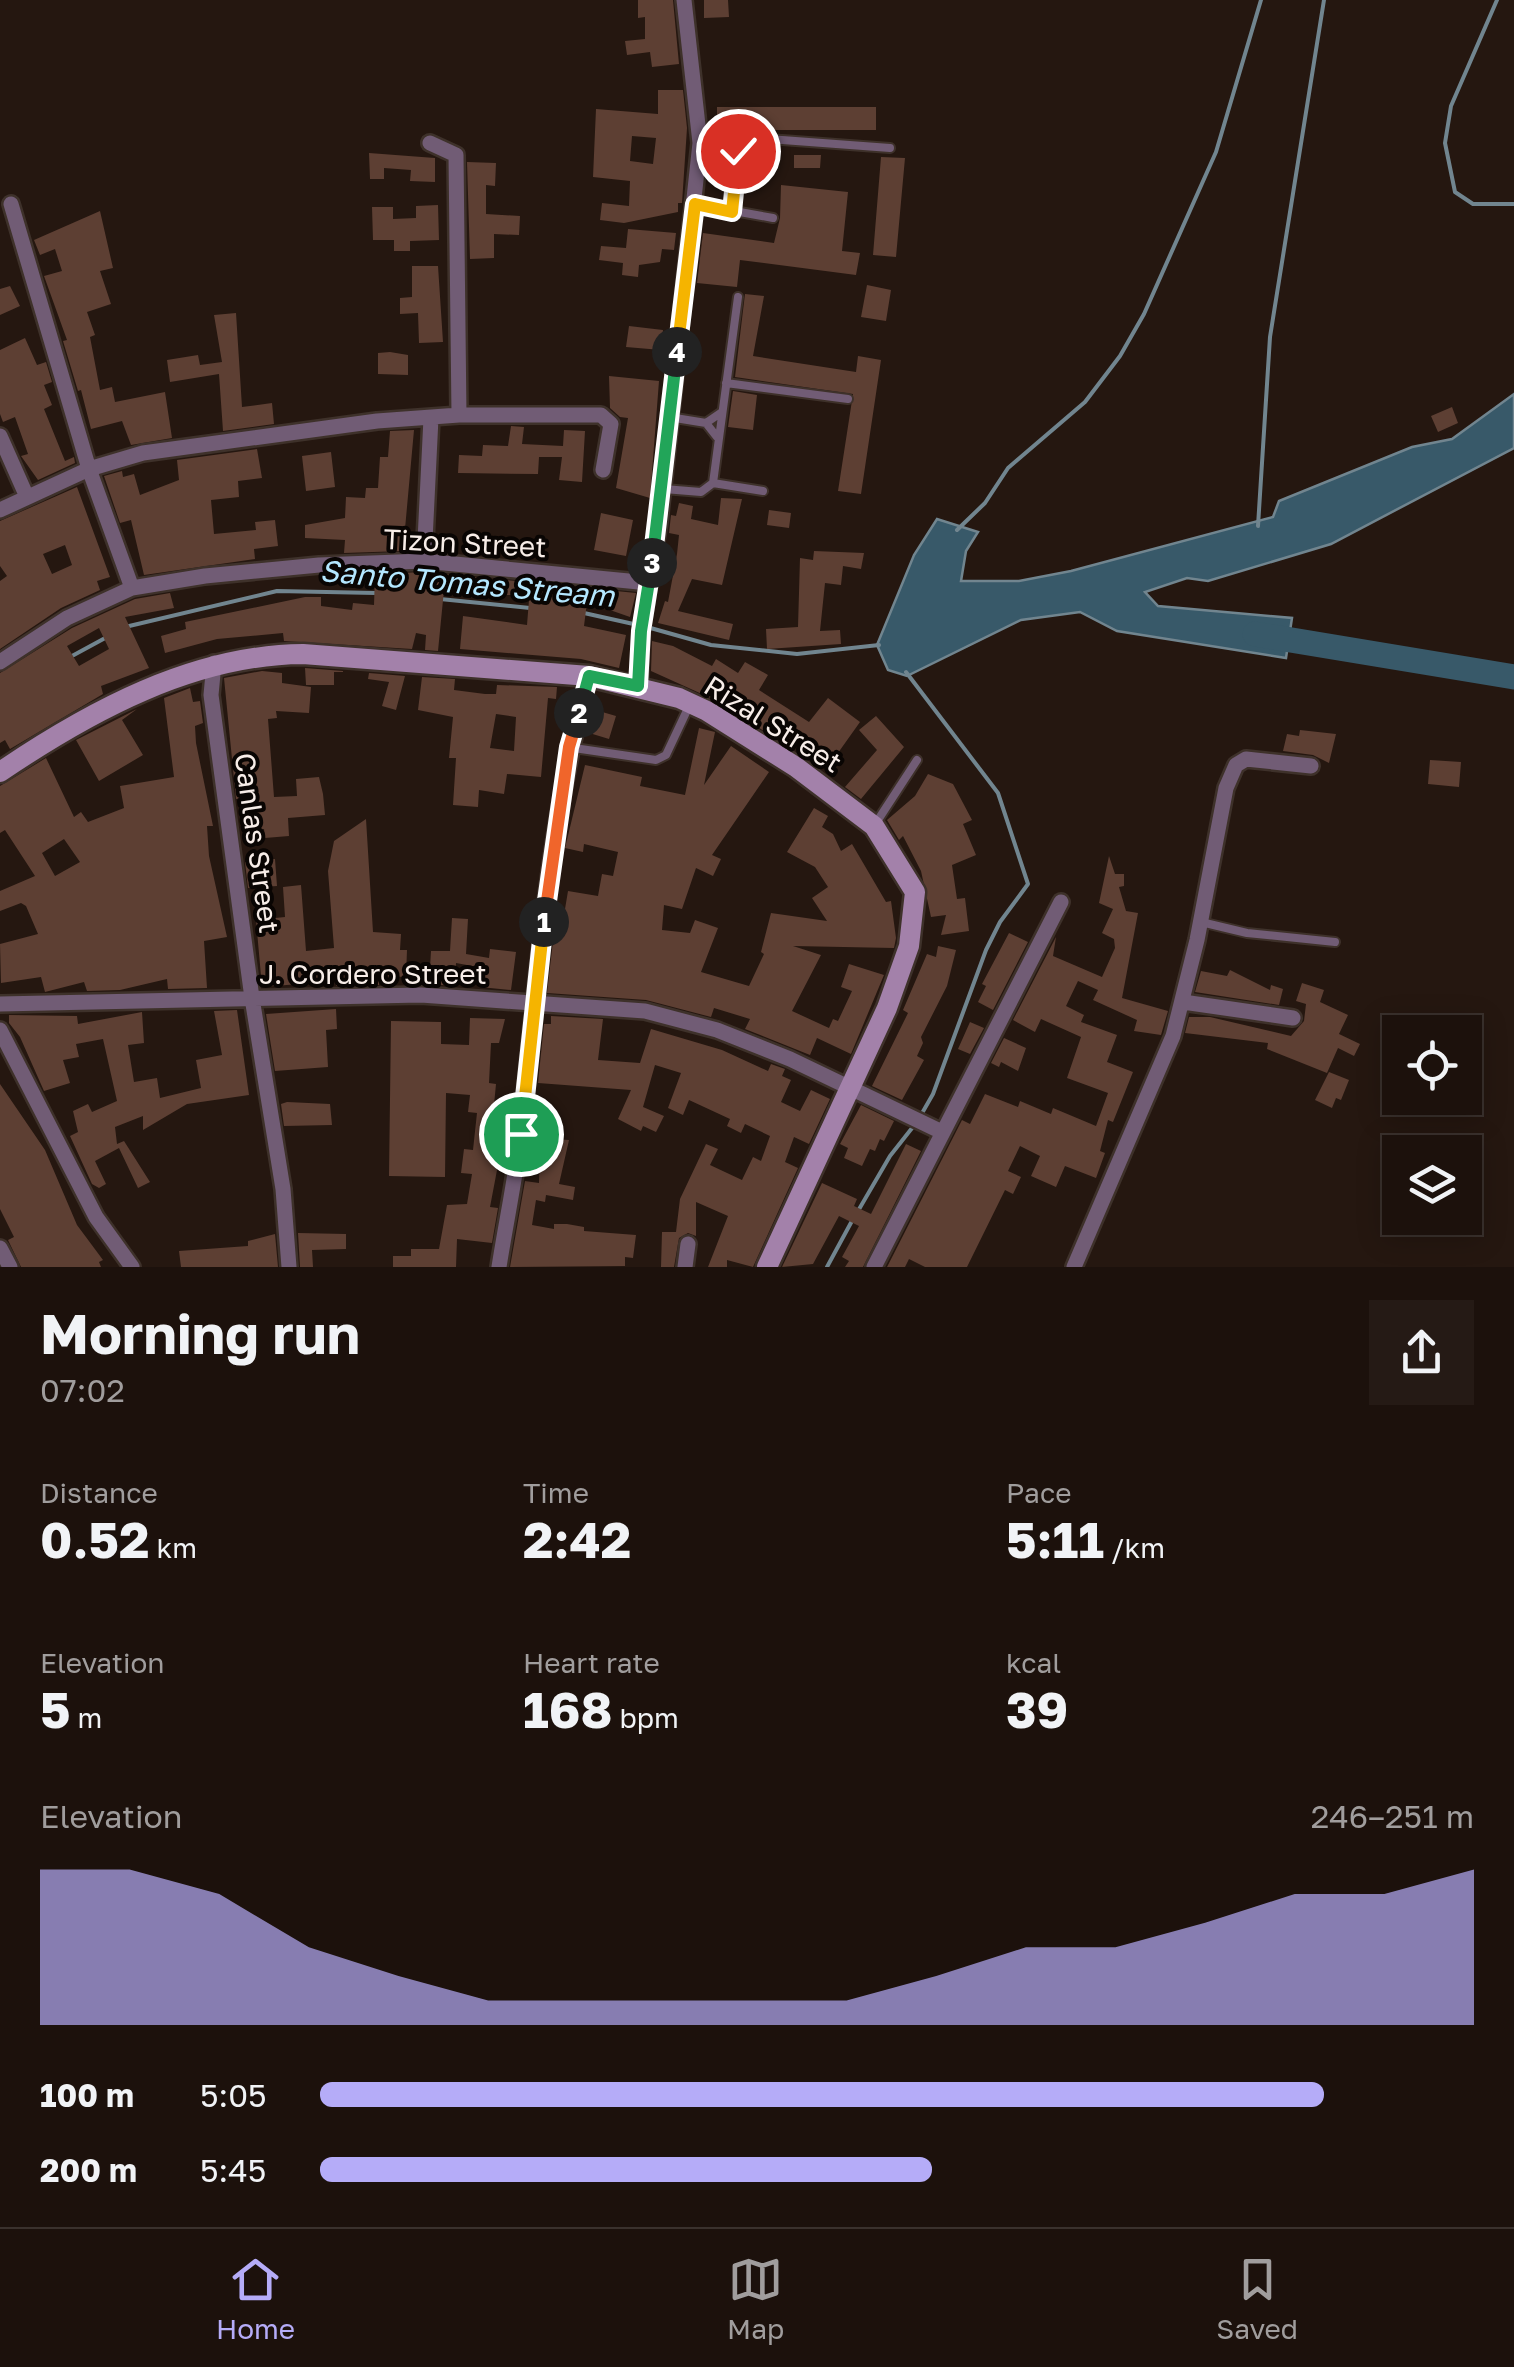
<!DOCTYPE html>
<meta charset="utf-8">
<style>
body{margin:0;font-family:"Golos Text",sans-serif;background:#251a15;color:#f1f3f6;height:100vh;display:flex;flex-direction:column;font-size:38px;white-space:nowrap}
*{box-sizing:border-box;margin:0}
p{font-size:32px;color:#a09d9d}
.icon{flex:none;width:55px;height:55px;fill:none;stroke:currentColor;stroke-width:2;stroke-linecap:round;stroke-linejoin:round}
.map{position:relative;height:1267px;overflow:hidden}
.panel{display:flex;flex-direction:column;background:#1c110c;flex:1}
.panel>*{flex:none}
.buttons{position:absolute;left:1382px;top:1015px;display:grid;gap:20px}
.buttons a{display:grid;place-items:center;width:100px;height:100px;border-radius:0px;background:#1c110c;box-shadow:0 5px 25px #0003,0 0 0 2px #3a312d;font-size:50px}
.pin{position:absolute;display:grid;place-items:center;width:85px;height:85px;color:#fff;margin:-42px;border:5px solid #fff;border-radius:50%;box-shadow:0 2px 10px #0007}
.km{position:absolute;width:50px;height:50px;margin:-25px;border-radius:50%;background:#222;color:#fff;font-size:28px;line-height:50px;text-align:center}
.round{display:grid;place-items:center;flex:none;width:105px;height:105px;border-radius:0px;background:#251a15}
.overview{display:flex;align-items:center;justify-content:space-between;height:170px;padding:0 40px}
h1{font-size:55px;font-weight:700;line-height:75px}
.stats{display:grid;grid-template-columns:repeat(3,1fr);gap:15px;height:170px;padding:10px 40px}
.stats div{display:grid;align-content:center}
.stats b{font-size:50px;font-weight:700}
.stats small{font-size:28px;font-weight:400}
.stats p{font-size:28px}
.chart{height:280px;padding:20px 40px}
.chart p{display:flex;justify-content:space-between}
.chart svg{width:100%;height:180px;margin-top:10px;fill:#b5acf8;opacity:.7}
ul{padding:0 40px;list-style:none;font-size:32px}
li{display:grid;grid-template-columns:160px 120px 1fr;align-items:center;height:75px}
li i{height:25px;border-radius:12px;background:#b5acf8}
.menu{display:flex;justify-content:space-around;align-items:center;height:140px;border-top:2px solid #3a312d;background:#1c110c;font-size:28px;color:#a09d9d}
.menu a{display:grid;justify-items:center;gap:5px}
.menu .selected{color:#b5acf8}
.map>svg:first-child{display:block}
</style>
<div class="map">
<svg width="1514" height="1267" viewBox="0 0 1514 1267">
<rect width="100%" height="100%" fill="#251710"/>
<path fill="#385969" stroke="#71858f" stroke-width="2.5" d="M1514,394V448L1331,544L1208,581L1187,578L1145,592L1158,606L1292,618L1286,658L1117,631L1080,612L1021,620L907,676L888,670L877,645L914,555L937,519L978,532L966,551L961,581H1019L1071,571L1273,517L1279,501L1412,447L1452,439Z"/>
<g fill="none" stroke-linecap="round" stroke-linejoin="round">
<path stroke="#71858f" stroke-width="4" d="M1497,0L1451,106L1445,143L1455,192L1473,204H1514
M1258,526L1270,337L1324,0
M957,530L985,503L1008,468L1085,402L1120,356L1144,314L1216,152L1261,0
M440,599L530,608
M584,613L638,625
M125,627L277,591L376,593
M647,627L711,645L797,654L879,645
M72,656L107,637
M906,672L998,793L1028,884L1000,922L986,950L933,1094L921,1115
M858,1211L890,1156L916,1123
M827,1267L853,1219"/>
<path stroke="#385969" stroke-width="25" d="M1255,634L1514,677"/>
</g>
<path fill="#5d3f33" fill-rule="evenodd" d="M638,0H673L679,64L652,67L650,52L627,55L625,41L645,39V17L638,18Z
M704,0H728L729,17L704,18Z
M658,90H683L687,128L682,203H678V212L624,223L600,220L602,203L629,206L630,181L593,177L596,109L658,114ZM632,136L656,138L653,164L630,161Z
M717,107H876V130H717Z
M369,153L435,158V182L410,181L411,170L384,168V179H370Z
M794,155H821L820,168H794Z
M881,157L905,158L896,257L873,255Z
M467,162L496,163L495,186L486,185V214L520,216L519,235L494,234V258L470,259Z
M781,185L848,192L842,251L860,253L856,275L740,260L737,287L697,283L703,233L774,243L780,218Z
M438,205L439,240L410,241V251H394V240H373L372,207H393V219L416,218V206Z
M100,211L113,268L100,271L111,304L87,312L95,335L90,337L100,390L112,387L115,402L165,392L172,438L131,445L122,421L91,429L81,390L78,391L63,341L67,340L44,276L62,271L55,249L40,255L34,240Z
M628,229L676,233L674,250L662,249L660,262L639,265L638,277L622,275L623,263L599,260L601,246L626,248Z
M412,266H438L443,342L419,343L418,313L400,314V298L412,297Z
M867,285L891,290L886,321L861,317Z
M10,286L20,306L0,315V289Z
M745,294L764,296L753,356L856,372L858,356L881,360L861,494L838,491L853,394L735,377Z
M236,313L242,407L272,403L274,424L223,431L219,374L170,382L167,360L198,355L200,365L222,362L214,315Z
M629,326L663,330L661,350L626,347Z
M25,338L37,365L46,362L52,382L44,385L52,405L44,409L65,461L74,457L75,463L38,480L21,456L28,454L15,417L3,422L0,414V350Z
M390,352L408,355V375L378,374V353Z
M609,376L659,381L650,498L616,488L628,418L620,417L610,408Z
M733,391L757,395L753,430L728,427Z
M1452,407L1458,423L1438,432L1431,416Z
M511,426L524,427L522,444L563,446L564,430L585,431L582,482L559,480L562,457H539L538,474L458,473L459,455L482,456L483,445L508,446Z
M414,430L403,551L344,553L345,540L305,538V525L345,518L346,497L365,498L366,488H378L380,457H388L390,431Z
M257,449L262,478L238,481L239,497L211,500L214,534L256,530L255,522L275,520L278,546L254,549L255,559L144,575L131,520L120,523L104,476L122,471L123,477L134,474L140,495L179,480L177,460Z
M331,452L335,487L306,491L302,456Z
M77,487L110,577L97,581L100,590L61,608L0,649V581L7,576L0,566V521ZM65,545L72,565L52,574L43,554Z
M721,498L742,499L722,585L692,579L678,611L733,624L729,640L658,623L665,601L668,602L677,554L679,535L669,533L671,515L676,516L679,503L693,506L691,519L718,525Z
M769,510L791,513L789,528L767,525Z
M601,513L633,520L626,556L594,550Z
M814,551L864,553L861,569L843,566L841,585L825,583L820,631L840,630L841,644L767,649L766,629L798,627L800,558L813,560Z
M424,572L636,593L630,617L587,602L584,626L626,635L619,668L581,659L460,649L463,616L527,625L529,600H522L523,595H497V590H444L438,651L425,650L426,635L416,633L412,649L284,641L283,633L217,639L165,653L161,636L186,629L185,622L305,597H321V606L352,610L353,603L374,605L375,574Z
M170,593L174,608L125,617L149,668L101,686L103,694L10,749L5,740L0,743V673L72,628L135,599ZM99,628L109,649L79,666L67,646Z
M652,641L673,646L712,666L716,659L738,673L745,662L768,675L759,690L809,722L828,698L860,722L828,767L791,741L788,746L713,699L651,671Z
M305,668L343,671V672H334V685H306Z
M262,671L282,673V683L311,687L309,713L276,711L277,718L268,719L274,797L297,796L296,779L319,777L323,794L325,815L288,818L289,836L265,838L264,829L246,831L243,798L236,799L224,678Z
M369,673L405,676L396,710L382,706L389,682L368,679Z
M422,677L455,679L454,690L485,694H496L497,685L557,687L556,699L548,698L541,777L507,774L504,794L479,790L478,807L453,805L456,758H449L453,717L418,710ZM496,714L516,717L514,751L490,748Z
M190,688L193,702L200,701L203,723L195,726L196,743L213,826H207L209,856L227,937L204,941L207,988L168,989L167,979L120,990L87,991L84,982L45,992L41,977L1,983L0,944L38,934L26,906L21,903L0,911V891L35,876L5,830L0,833V786L46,758L74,817L81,812L88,822L124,808L120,786L174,777L164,698ZM64,839L80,862L55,876L42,853Z
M137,709L122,720L143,755L99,781L76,740Z
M592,709L616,716L609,739L586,732Z
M876,716L904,747L861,799L845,787L877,750L859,730Z
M699,728L715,732L704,785L731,746L769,772L712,855L721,859L713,876L696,868L682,909L664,905L662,930L690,933L695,920L718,928L701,972L749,986L764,954L761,952L771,913L827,921L812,898L828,887L815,867L787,852L814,808L828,816L822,827L833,834L841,851L852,844L886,902L891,901L896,938L894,948L793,946L821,955L792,1011L829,1028L833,1019L838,1021L852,991L841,987L849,964L884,975L851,1054L817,1038L810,1055L745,1029L750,1019L714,1008L711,1017L646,1000L547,993L556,915H564L568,891L598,896L602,874L613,876L618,852L584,844L583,852L565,848L585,765L642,777L640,786L685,795Z
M1300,730L1336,734L1329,763L1313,755L1283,751L1287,734L1299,736Z
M1430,760L1461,762L1459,787L1428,784Z
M928,774L953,784L972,820L963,824L976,855L952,865L957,899L965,898L969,931L941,935L946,915L931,917L921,871L903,836L899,840L887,820L915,796Z
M366,819L373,932L401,934L400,950H407L406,977L379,976V985L336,986V981L262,987L256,920L285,917L283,887L301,885L306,951L334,948L328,871L334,841Z
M1109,856L1115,874H1124V886L1119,887L1126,911L1138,913L1122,998L1168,1011L1161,1035L1134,1031L1137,1020L1093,1000L1098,990L1078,981L1066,1006L1084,1015L1081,1022L1117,1035L1107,1062L1133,1072L1113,1122L1108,1120L1100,1151L1105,1153L1096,1178L1065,1166L1056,1187L1031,1176L1040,1156L1020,1146L1008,1171L1021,1177L1013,1194L1005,1190L967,1267H925L909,1259L905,1267H887L962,1120L970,1124L985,1094L1018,1107L1020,1101L1051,1114L1053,1108L1096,1126L1108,1093L1067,1078L1081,1037L1041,1019L1035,1032L1013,1020L1056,937L1053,956L1102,977L1115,948L1114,939L1102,933L1113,909L1099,903Z
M275,859L277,886L248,888L245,862Z
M452,918L468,919L466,954L489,958L490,949L516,952L511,990L480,987L483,968L456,963L455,986L429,984L431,951H450Z
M1009,933L1028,942L993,1010L978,1002L986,986L982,984Z
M938,946L956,950L947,986L921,1037L923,1043L917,1056L924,1060L902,1100L872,1086L908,1013L903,1010L927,954L936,957Z
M1230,970L1270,990L1271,985L1283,989L1279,1005L1195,992L1201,971L1227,976Z
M1302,983L1324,990L1320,1002L1348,1015L1339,1034L1360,1044L1354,1056L1338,1048L1327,1073L1267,1049L1268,1043L1185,1033L1189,1017H1210L1291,1036L1304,1021L1306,1004L1296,1001Z
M336,1009L337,1029L326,1030L328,1067L275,1071L266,1014Z
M237,1010L249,1095L187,1104L143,1130V1116L115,1127L117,1144L124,1141L150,1182L138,1188L119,1148L95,1161L106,1184L99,1188L92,1184L70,1136L78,1132L73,1111L88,1104L92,1112L117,1101L103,1039L76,1044L79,1057L63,1060L70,1083L44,1091L20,1037L9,1023V1015L77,1016L78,1024L142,1012L144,1043L128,1045L134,1082L157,1078L160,1098L201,1088L196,1060L222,1055L214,1011Z
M551,1016L603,1019L598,1060L640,1063L651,1029L722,1050L768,1071L771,1064L785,1069L782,1076L791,1080L781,1102L800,1111L811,1090L830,1099L809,1144L794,1137L785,1162L798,1168L753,1267L727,1260V1267H708L728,1216L696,1202V1236L688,1233L679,1238L674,1267H661L662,1232H676L680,1199L706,1144L718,1149L710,1165L742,1180L753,1157L761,1161L770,1136L745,1124L741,1133L727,1126L730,1119L689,1100L683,1115L668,1108L681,1073L655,1065L643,1107L664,1116L656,1132L643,1126L641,1131L618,1119L631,1090L538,1083L544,1024H551Z
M470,1018L505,1019L499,1043H491L489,1083L496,1084L494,1105L509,1107L490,1207L498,1208L492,1243L457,1239L456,1267H393V1256H411V1249H439L447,1205L467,1204L472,1174L461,1173L464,1149L473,1150L477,1113L468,1112L470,1095L446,1093L445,1177L389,1176L391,1021L441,1022V1044L469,1045Z
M970,1022L984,1028L970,1054L958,1049Z
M1004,1038L1026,1048L1018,1071L1001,1062L999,1067L991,1063Z
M1329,1072L1349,1080L1341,1100L1336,1098L1332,1108L1315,1100Z
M0,1084L45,1150L77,1225L103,1260L99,1262L101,1267H21L8,1240L14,1237L0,1209Z
M287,1102L330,1104L332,1125L284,1126L281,1104Z
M861,1105L894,1121L884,1141L880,1139L875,1151L870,1149L862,1166L844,1158L848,1148L840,1144Z
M540,1138L569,1140L559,1184L575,1187L573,1200L546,1195L545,1202L536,1200L532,1225L554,1229V1224H567L584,1227V1231L636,1235L633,1258L625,1257V1266L510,1267L525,1181L539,1183Z
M906,1144L921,1151L863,1267H845L849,1261L842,1257L859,1226L839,1216L813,1264L782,1267L822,1183L857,1199L854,1206L871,1214Z
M298,1233L346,1234V1249L312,1250L313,1267H300Z
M275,1234L278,1267H181L179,1251L248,1246V1241Z"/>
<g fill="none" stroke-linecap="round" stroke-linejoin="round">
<defs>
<path id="lane" d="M695,204L773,218
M732,212L735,163L743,142L754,138L890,148
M726,383L848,399
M669,417L706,423
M717,437L706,423L722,412
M713,483L738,297
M664,489L701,492L713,483L763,491
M574,748L656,760L666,755L690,704
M876,823L917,760
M1201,922L1247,933L1335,942"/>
<path id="street" d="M430,143L456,155L459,415
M11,204L89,469L132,588
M0,436L27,497
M0,510L89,469L143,453L377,421L459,415H601L611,424L603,470
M424,561L431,418
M0,662L67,618L132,588L205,576L319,565L424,561L649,583
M214,663L211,695L252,998L283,1189L289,1267
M639,686L641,631L659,522L700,143L684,0
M1183,1002L1293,1018
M0,1004L421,995L645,1011L717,1030L790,1059L942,1132
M0,1030L96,1217L132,1267
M0,1248L10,1267
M499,1267C506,1222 516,1176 521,1131C538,979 548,824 589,676
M685,1267L688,1244
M874,1267L1061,902
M1074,1267L1173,1036L1197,940L1226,788L1236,765L1246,759L1311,766"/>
<path id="secondary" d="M0,772C90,711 193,655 303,654L589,676L679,698L707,711L796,767L874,826L915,892L909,946L887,1008L767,1267"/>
</defs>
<use href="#lane" stroke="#3e312a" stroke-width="12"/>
<use href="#street" stroke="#3e312a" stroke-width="20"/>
<use href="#secondary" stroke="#3e312a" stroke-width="25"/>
<use href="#lane" stroke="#715c75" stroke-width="8"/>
<use href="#street" stroke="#715c75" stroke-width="15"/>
<use href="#secondary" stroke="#a381aa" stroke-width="20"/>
</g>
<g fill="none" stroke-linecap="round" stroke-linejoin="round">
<defs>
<path id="split-1" d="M521,1134L544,922"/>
<path id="split-2" d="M544,922L569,747L579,713"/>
<path id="split-3" d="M579,713L589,676L638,686L641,631L652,563"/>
<path id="split-4" d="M652,563L677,352"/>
<path id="split-5" d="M677,352L695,204L732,212L738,151"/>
</defs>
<use href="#split-1" stroke="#fff" stroke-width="20"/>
<use href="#split-2" stroke="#fff" stroke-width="20"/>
<use href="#split-3" stroke="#fff" stroke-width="20"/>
<use href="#split-4" stroke="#fff" stroke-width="20"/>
<use href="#split-5" stroke="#fff" stroke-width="20"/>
<use href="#split-1" stroke="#f5b400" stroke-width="12"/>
<use href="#split-2" stroke="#f0652b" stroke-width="12"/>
<use href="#split-3" stroke="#22a559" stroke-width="12"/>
<use href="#split-4" stroke="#22a559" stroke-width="12"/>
<use href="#split-5" stroke="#f5b400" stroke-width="12"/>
</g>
<g text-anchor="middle" stroke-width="8" stroke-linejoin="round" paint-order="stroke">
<g font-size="28" fill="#f7ede8" stroke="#090503">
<text transform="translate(465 543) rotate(3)" y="10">Tizon Street</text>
<text transform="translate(773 724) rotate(32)" y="10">Rizal Street</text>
<text transform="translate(257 843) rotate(82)" y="10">Canlas Street</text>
<text x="373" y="984">J. Cordero Street</text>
</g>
<g font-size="30" font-style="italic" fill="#b4e7ff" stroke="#090503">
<text transform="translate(467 584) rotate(5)" y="10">Santo Tomas Stream</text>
</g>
</g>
</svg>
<div class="buttons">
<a><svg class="icon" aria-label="locate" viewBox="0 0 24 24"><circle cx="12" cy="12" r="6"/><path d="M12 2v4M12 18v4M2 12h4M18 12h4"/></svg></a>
<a><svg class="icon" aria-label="layers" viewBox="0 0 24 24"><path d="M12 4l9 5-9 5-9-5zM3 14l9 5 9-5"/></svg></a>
</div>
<div class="pin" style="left:521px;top:1134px;background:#1e9e55"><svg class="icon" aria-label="arrive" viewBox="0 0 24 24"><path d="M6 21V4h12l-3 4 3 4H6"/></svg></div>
<div class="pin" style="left:738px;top:151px;background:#d93025"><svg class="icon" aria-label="check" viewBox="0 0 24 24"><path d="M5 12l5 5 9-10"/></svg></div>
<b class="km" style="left:544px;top:922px">1</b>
<b class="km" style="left:579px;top:713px">2</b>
<b class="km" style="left:652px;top:563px">3</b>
<b class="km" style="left:677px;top:352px">4</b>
</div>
<section class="panel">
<div class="overview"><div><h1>Morning run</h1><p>07:02</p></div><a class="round"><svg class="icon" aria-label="share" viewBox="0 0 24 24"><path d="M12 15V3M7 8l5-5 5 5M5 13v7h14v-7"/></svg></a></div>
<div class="stats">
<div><p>Distance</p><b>0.52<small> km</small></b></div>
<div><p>Time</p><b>2:42</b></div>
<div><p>Pace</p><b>5:11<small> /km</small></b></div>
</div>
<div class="stats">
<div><p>Elevation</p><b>5<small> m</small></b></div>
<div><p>Heart rate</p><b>168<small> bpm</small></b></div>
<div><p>kcal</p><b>39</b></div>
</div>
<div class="chart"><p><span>Elevation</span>246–251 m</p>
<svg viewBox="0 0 160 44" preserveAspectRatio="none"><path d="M0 44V6L10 6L20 12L30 25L40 32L50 38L60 38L70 38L80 38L90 38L100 32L110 25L120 25L130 19L140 12L150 12L160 6V44z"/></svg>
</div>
<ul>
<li><b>100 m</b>5:05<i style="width:87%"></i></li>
<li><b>200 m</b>5:45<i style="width:53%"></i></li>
</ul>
</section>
<nav class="menu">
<a class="selected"><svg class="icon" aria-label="home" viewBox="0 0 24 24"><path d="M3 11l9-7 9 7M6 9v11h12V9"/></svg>Home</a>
<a><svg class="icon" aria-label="map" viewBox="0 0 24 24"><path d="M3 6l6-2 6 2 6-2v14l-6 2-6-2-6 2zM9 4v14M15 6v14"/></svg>Map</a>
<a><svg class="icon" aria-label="saved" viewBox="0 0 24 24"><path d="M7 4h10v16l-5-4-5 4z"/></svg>Saved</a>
</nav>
